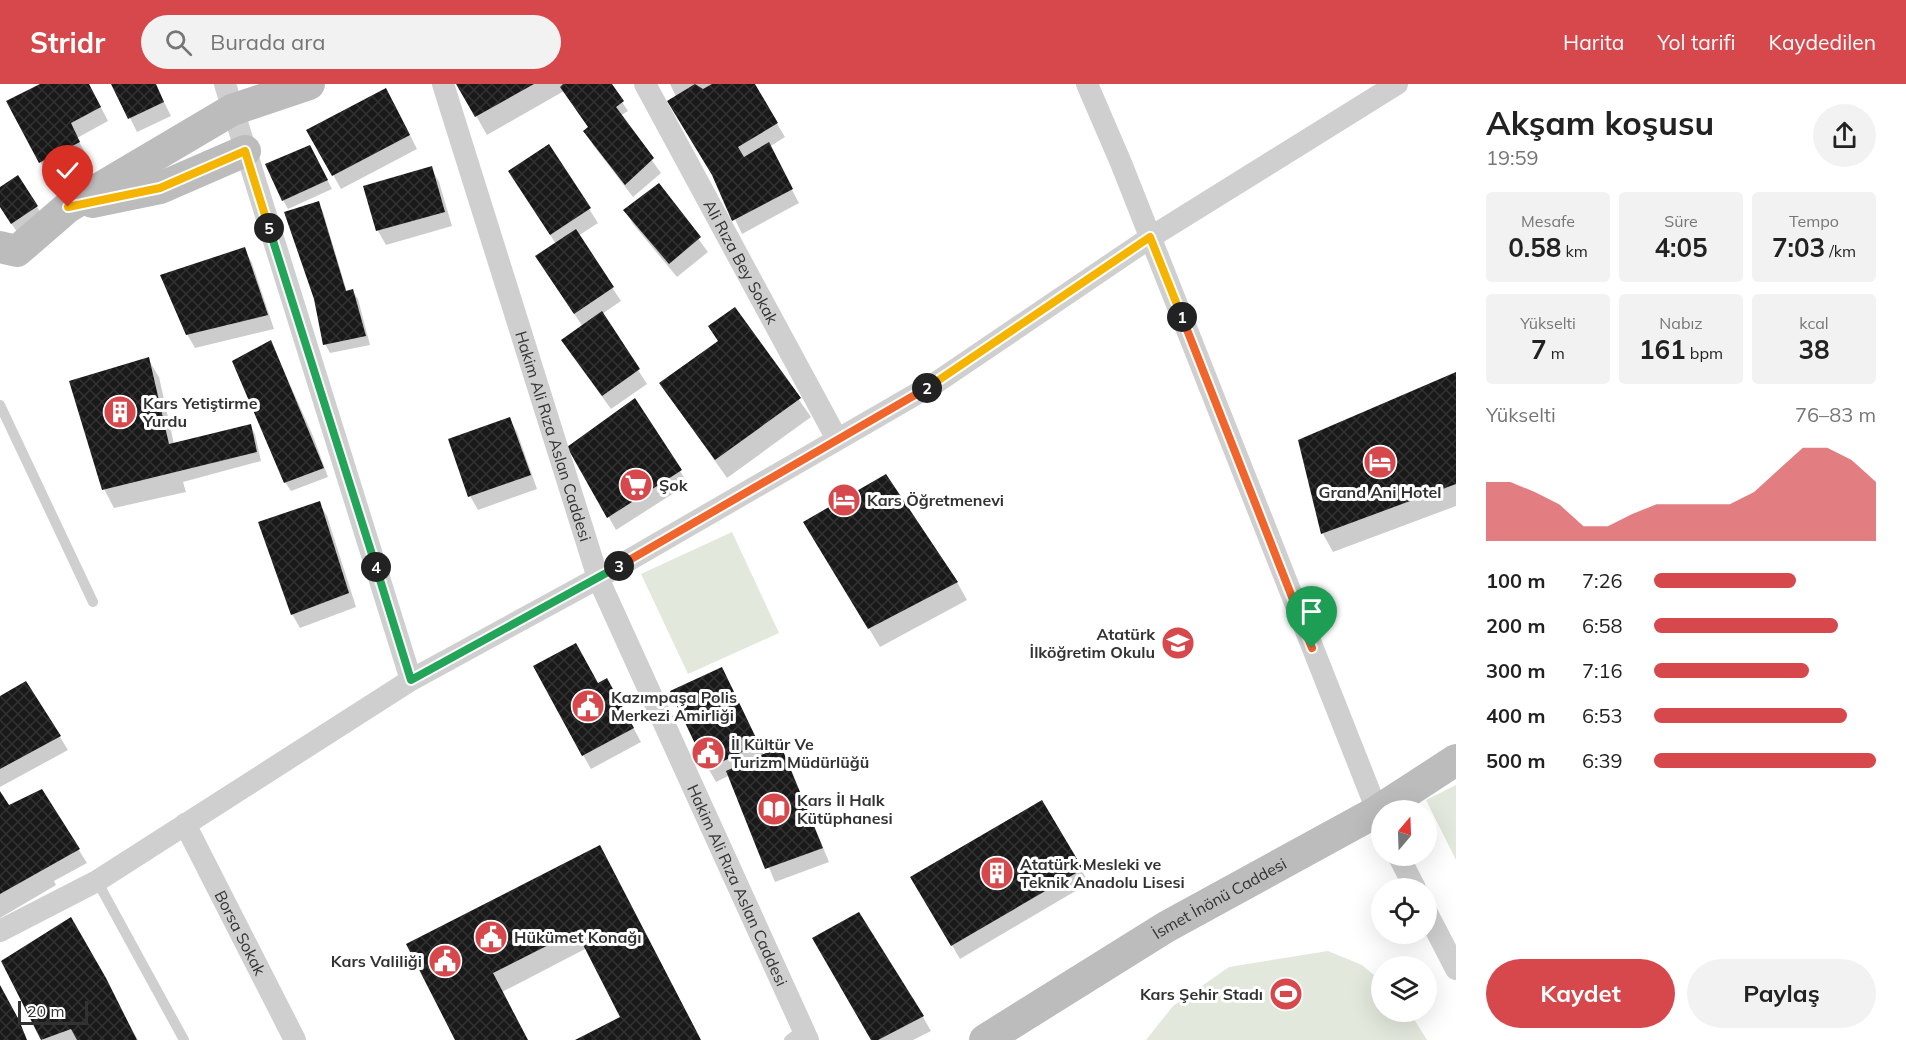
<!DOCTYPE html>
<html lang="tr">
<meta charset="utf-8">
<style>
body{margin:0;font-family:Mulish,sans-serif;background:#f2f2f2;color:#222;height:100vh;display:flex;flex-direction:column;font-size:22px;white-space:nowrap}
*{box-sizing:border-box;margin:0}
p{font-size:20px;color:#767676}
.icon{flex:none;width:33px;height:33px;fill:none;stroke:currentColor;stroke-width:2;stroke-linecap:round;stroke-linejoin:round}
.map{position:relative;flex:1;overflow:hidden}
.drawer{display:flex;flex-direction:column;background:#fff;width:450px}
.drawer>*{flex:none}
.needle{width:39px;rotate:19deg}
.tools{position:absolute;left:1371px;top:716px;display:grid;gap:12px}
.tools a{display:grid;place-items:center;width:66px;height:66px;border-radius:50%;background:#fff;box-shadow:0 6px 24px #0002;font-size:30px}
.scale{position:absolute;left:18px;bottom:15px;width:70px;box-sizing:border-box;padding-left:6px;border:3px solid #323232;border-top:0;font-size:16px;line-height:21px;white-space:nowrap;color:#323232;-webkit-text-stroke:4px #fff;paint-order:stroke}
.pin{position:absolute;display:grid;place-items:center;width:51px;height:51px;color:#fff;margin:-62px -26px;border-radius:50% 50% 50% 0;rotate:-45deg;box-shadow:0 0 6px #0007}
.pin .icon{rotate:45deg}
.km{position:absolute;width:30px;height:30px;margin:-15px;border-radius:50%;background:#222;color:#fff;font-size:16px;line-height:30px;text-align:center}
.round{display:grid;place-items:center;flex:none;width:63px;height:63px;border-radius:32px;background:#f2f2f2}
.overview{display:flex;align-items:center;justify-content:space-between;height:102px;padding:0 30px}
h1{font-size:33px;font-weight:700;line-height:45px}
.metrics{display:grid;grid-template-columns:repeat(3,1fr);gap:9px;height:102px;padding:6px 30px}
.metrics div{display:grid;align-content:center;border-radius:6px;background:#f2f2f2;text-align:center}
.metrics b{font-size:26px;font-weight:700}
.metrics small{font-size:16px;font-weight:400}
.metrics p{font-size:16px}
.chart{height:168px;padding:12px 30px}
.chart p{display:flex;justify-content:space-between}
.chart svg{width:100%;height:108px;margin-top:6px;fill:#d6484c;opacity:.7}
.button{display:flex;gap:12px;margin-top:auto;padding:12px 30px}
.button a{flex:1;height:69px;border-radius:36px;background:#d6484c;color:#fff;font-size:24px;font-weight:700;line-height:69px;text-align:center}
.button a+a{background:#f2f2f2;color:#222}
ul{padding:0 30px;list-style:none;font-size:20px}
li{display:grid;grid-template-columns:96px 72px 1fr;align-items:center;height:45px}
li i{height:15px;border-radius:8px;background:#d6484c}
header{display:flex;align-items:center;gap:36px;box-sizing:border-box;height:84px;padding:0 30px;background:#d6484c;color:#fff}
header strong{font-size:28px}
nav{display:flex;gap:33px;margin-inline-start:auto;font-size:21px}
.search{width:420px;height:54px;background:#f2f2f2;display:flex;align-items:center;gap:15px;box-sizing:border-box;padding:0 21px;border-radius:33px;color:#767676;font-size:22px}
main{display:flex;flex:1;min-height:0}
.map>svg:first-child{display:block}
</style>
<header>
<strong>Stridr</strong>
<div class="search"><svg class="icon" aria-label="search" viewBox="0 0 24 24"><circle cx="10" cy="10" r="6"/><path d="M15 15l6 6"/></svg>Burada ara</div>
<nav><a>Harita</a><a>Yol tarifi</a><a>Kaydedilen</a></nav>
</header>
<main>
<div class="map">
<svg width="1456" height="956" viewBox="0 0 1456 956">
<defs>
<pattern id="building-cross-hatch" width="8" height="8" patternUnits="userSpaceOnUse" patternTransform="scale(1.5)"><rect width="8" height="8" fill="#191919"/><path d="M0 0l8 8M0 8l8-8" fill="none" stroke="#323232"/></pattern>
</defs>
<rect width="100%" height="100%" fill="#fff"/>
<path fill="#e2e8dc" d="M732,448L779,549L688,590L641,490Z
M1456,701V776L1426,716Z
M1328,867L1362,881L1381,897L1382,927H1409L1427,956H1146L1173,922L1229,883Z"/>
<path fill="#0003" d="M43,0H89L108,37L77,54L87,72L48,92L8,18Z
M113,0H155L171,32L137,48Z
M458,0H610L628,27L620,32L661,89L633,113L593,61L585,47L590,44L564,7L487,51Z
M670,0H753L785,53L769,63L799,119L742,150Z
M394,19L417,65L341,105L308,46Z
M549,62L598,139L578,152L621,217L602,230L647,300L611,325L571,270L583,243L545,186L556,160L518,101Z
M315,72L332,105L288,125L283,116Z
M431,84L439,98L452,142L386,161L378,147L365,103Z
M658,101L708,168L677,193L633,140L625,126Z
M0,105L37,123L42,131L17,148L0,122Z
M318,119L323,128L347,208L352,206L358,215L370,261L330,269L325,260Z
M244,165L252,179L274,245L195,264L187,250Z
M735,225L811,333L727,394L661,300L719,258Z
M271,258L313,352L328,393L291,407L285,398Z
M148,275L159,293L174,360L250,341L255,350L261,377L183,398L186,408L114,424L104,405Z
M1456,289V422L1333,468L1323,450L1300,357Z
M509,335L517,348L537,405L478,426L470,412Z
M569,363L680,387L688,400L616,446Z
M319,419L327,432L356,523L300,544L292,530Z
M816,456L957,498L967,516L880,563Z
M722,585L764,671L780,664L788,678L829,778L775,798L730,691L716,698L708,684Z
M598,601L615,610L641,658L591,685L583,671Z
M0,614L60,653L68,666L0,703Z
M41,706L87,779L54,797L56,801L0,834V710L8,723Z
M1042,718L1089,799L960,875L912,793Z
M600,763L701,956H579L622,934L587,864L502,908L527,956H457L408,861Z
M858,830L923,933L931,947L913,956H873Z
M70,836L138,956H43L3,877Z"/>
<path fill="url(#building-cross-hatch)" d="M40,0H89L101,23L71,39L80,58L39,79L6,17Z
M111,0H156L164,18L128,35Z
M456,0H534L475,33Z
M563,0H612L624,17L616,23L654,74L625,101L583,47L588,43L560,3Z
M695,0L703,5L712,0H755L778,39L738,63L744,73L769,58L793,105L732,137L712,91L667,17Z
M386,4L410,51L332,92L306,46Z
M549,60L591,124L550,151L508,87Z
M310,61L328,96L282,117L265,80Z
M432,82L445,128L376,147L363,102Z
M18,91L38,122L11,140L0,123V103Z
M659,99L701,153L669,180L623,126Z
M319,117L346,207L353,205L366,252L323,261L314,215L284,128Z
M576,145L614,203L574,230L535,172Z
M245,163L268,231L186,251L160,191Z
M735,223L801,314L715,376L659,299L718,257L708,242Z
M602,227L640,285L602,312L561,256Z
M271,256L324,384L284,399L232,277Z
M149,273L169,360L251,340L257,368L102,406L69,297Z
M1456,288V400L1321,450L1298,356Z
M635,314L682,386L607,434L567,363Z
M510,333L531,391L468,413L448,355Z
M886,390L958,498L868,545L803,438Z
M320,417L349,509L291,531L258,438Z
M576,559L598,599L607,594L634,644L582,672L533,582Z
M722,583L759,660L707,685L670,607Z
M26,597L61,652L0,685V612Z
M781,662L823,764L765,785L726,687Z
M42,705L80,765L0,810V707L9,721Z
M1042,716L1083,785L951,862L910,793Z
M600,761L701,956H575L620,933L576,847L493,889L528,956H455L406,860Z
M859,828L924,932L878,956H871L812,854Z
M71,833L106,894L137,956H77L71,945L41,956L1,877Z
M0,901L19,936L27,956H0Z"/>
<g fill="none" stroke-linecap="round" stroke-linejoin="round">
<path stroke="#cfcfcf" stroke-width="10" d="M0,321L93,518
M97,797L184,956
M789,956L803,945"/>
<g stroke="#cfcfcf" stroke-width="22">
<path d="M225,0L411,596"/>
<path id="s1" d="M443,0L598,494L808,956"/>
<path id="s2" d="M645,0L837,355"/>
<path d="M1087,0L1121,79L1382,739"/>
<path id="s3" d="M185,740L295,956"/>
<path d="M1398,771L1415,804"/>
<path d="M1426,827L1456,885"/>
<path d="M0,847L97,797L411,596L598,494L937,298L1151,153L1397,0"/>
</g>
<g stroke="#bcbcbc" stroke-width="32">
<path d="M92,118L160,104L245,67"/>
<path d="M0,163L17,167L68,123L232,26L309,0"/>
<path id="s4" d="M985,956L1166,843L1376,728L1456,676"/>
</g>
</g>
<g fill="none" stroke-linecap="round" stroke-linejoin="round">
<defs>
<path id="split-1" d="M1182,233L1312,564"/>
<path id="split-2" d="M927,304L1150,153L1182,233"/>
<path id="split-3" d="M619,482L927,304"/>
<path id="split-4" d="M376,483L411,596L619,482"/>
<path id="split-5" d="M269,144L376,483"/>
<path id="split-6" d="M68,123L160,104L245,67L269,144"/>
</defs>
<use href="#split-1" stroke="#fff" stroke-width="12"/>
<use href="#split-2" stroke="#fff" stroke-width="12"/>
<use href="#split-3" stroke="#fff" stroke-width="12"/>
<use href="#split-4" stroke="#fff" stroke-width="12"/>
<use href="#split-5" stroke="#fff" stroke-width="12"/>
<use href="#split-6" stroke="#fff" stroke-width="12"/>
<use href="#split-1" stroke="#f0652b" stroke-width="8"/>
<use href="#split-2" stroke="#f5b400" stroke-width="8"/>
<use href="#split-3" stroke="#f0652b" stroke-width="8"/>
<use href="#split-4" stroke="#22a559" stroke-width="8"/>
<use href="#split-5" stroke="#22a559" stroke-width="8"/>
<use href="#split-6" stroke="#f5b400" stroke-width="8"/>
</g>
<defs>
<symbol id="building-disc" viewBox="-11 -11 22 22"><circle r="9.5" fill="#d6484c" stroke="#fff"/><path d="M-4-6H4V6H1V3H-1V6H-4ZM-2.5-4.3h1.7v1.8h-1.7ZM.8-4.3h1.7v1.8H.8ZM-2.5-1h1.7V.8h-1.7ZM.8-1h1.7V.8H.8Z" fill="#fff"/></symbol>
<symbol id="hotel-disc" viewBox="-11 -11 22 22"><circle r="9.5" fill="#d6484c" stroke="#fff"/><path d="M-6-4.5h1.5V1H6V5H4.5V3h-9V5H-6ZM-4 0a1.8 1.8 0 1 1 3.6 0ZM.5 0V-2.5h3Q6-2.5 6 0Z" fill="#fff"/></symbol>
<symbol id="supermarket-disc" viewBox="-11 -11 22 22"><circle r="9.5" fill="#d6484c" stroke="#fff"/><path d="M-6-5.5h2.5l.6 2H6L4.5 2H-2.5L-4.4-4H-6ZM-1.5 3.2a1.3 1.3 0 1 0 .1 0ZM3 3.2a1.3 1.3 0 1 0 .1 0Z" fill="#fff"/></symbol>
<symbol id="school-disc" viewBox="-11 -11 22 22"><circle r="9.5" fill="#d6484c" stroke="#fff"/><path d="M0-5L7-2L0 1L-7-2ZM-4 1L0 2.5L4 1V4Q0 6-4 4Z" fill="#fff"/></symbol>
<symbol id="civic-disc" viewBox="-11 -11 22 22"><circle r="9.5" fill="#d6484c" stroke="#fff"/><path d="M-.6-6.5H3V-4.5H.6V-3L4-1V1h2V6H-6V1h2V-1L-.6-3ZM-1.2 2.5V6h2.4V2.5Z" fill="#fff"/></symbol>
<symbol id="library-disc" viewBox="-11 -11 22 22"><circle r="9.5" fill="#d6484c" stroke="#fff"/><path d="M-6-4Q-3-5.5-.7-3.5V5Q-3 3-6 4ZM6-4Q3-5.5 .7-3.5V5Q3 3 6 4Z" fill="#fff"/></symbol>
<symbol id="stadium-disc" viewBox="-11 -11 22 22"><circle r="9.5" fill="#d6484c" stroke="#fff"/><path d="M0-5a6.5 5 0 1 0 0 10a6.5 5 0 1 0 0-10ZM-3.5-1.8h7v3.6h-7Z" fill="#fff"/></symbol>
</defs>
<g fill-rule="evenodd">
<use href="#building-disc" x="101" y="309" width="38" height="38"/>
<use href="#hotel-disc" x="1361" y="359" width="38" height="38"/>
<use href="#supermarket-disc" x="617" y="382" width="38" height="38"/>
<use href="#hotel-disc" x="825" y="397" width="38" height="38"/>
<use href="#school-disc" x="1159" y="540" width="38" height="38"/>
<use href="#civic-disc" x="569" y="603" width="38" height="38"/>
<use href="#civic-disc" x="689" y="650" width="38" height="38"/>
<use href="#library-disc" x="755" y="706" width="38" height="38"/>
<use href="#building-disc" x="978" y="770" width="38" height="38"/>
<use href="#civic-disc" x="472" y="834" width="38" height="38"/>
<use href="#civic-disc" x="426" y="858" width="38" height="38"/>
<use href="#stadium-disc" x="1267" y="891" width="38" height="38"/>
</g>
<g text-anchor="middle" stroke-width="6" stroke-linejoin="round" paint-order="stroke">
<g font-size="16" fill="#323232" stroke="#fff">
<text dy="6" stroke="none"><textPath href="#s2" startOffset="202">Ali Rıza Bey Sokak</textPath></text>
<text dy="6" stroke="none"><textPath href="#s1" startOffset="369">Hakim Ali Rıza Aslan Caddesi</textPath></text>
<text dy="6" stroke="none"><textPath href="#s1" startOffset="855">Hakim Ali Rıza Aslan Caddesi</textPath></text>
<text dy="6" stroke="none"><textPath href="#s4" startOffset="274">İsmet İnönü Caddesi</textPath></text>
<text dy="6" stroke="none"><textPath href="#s3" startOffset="122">Borsa Sokak</textPath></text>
</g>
<g font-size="16" font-weight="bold" fill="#323232" stroke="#fff" text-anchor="start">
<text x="143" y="325">Kars Yetiştirme<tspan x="143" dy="18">Yurdu</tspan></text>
<text x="659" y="407">Şok</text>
<text x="1380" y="414" text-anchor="middle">Grand Ani Hotel</text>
<text x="867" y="422">Kars Öğretmenevi</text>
<text x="1155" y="556" text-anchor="end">Atatürk<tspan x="1155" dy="18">İlköğretim Okulu</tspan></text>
<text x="611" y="619">Kazımpaşa Polis<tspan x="611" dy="18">Merkezi Amirliği</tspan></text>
<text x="731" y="666">İl Kültür Ve<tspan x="731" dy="18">Turizm Müdürlüğü</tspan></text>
<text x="797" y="722">Kars İl Halk<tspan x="797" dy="18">Kütüphanesi</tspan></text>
<text x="1020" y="786">Atatürk Mesleki ve<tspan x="1020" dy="18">Teknik Anadolu Lisesi</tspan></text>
<text x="514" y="859">Hükümet Konağı</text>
<text x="422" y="883" text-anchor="end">Kars Valiliği</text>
<text x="1263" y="916" text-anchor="end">Kars Şehir Stadı</text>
</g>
</g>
</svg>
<div class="tools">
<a><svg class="needle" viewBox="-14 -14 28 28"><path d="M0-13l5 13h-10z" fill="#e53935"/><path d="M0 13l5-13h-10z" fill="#767676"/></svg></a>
<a><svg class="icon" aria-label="locate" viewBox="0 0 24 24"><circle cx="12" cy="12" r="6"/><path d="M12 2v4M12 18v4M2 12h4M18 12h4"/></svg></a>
<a><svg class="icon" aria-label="layers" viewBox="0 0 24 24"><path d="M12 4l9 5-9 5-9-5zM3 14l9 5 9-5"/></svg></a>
</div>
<div class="scale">20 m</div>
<div class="pin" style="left:1312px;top:564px;background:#1e9e55"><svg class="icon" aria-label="arrive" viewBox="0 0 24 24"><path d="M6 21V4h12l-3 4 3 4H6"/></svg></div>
<div class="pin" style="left:68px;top:123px;background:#d93025"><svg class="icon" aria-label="check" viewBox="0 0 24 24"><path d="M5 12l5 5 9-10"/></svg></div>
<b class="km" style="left:1182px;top:233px">1</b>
<b class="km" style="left:927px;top:304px">2</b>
<b class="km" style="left:619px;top:482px">3</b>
<b class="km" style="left:376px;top:483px">4</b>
<b class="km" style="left:269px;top:144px">5</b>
</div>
<section class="drawer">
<div class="overview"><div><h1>Akşam koşusu</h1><p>19:59</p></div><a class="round"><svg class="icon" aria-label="share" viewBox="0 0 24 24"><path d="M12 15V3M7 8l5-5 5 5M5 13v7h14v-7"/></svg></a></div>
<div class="metrics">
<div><p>Mesafe</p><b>0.58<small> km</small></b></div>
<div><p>Süre</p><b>4:05</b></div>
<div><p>Tempo</p><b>7:03<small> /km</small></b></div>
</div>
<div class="metrics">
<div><p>Yükselti</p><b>7<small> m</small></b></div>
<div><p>Nabız</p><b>161<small> bpm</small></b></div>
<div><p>kcal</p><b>38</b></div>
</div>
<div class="chart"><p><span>Yükselti</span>76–83 m</p>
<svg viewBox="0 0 160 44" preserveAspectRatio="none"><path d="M0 44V20L10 20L20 24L30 29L40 38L50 38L60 33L70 29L80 29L90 29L100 29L110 24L120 15L130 6L140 6L150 11L160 20V44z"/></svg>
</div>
<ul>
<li><b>100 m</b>7:26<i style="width:64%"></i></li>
<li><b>200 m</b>6:58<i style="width:83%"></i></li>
<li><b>300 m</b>7:16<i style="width:70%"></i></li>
<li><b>400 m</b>6:53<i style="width:87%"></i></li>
<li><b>500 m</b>6:39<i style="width:100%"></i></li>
</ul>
<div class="button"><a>Kaydet</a><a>Paylaş</a></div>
</section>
</main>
